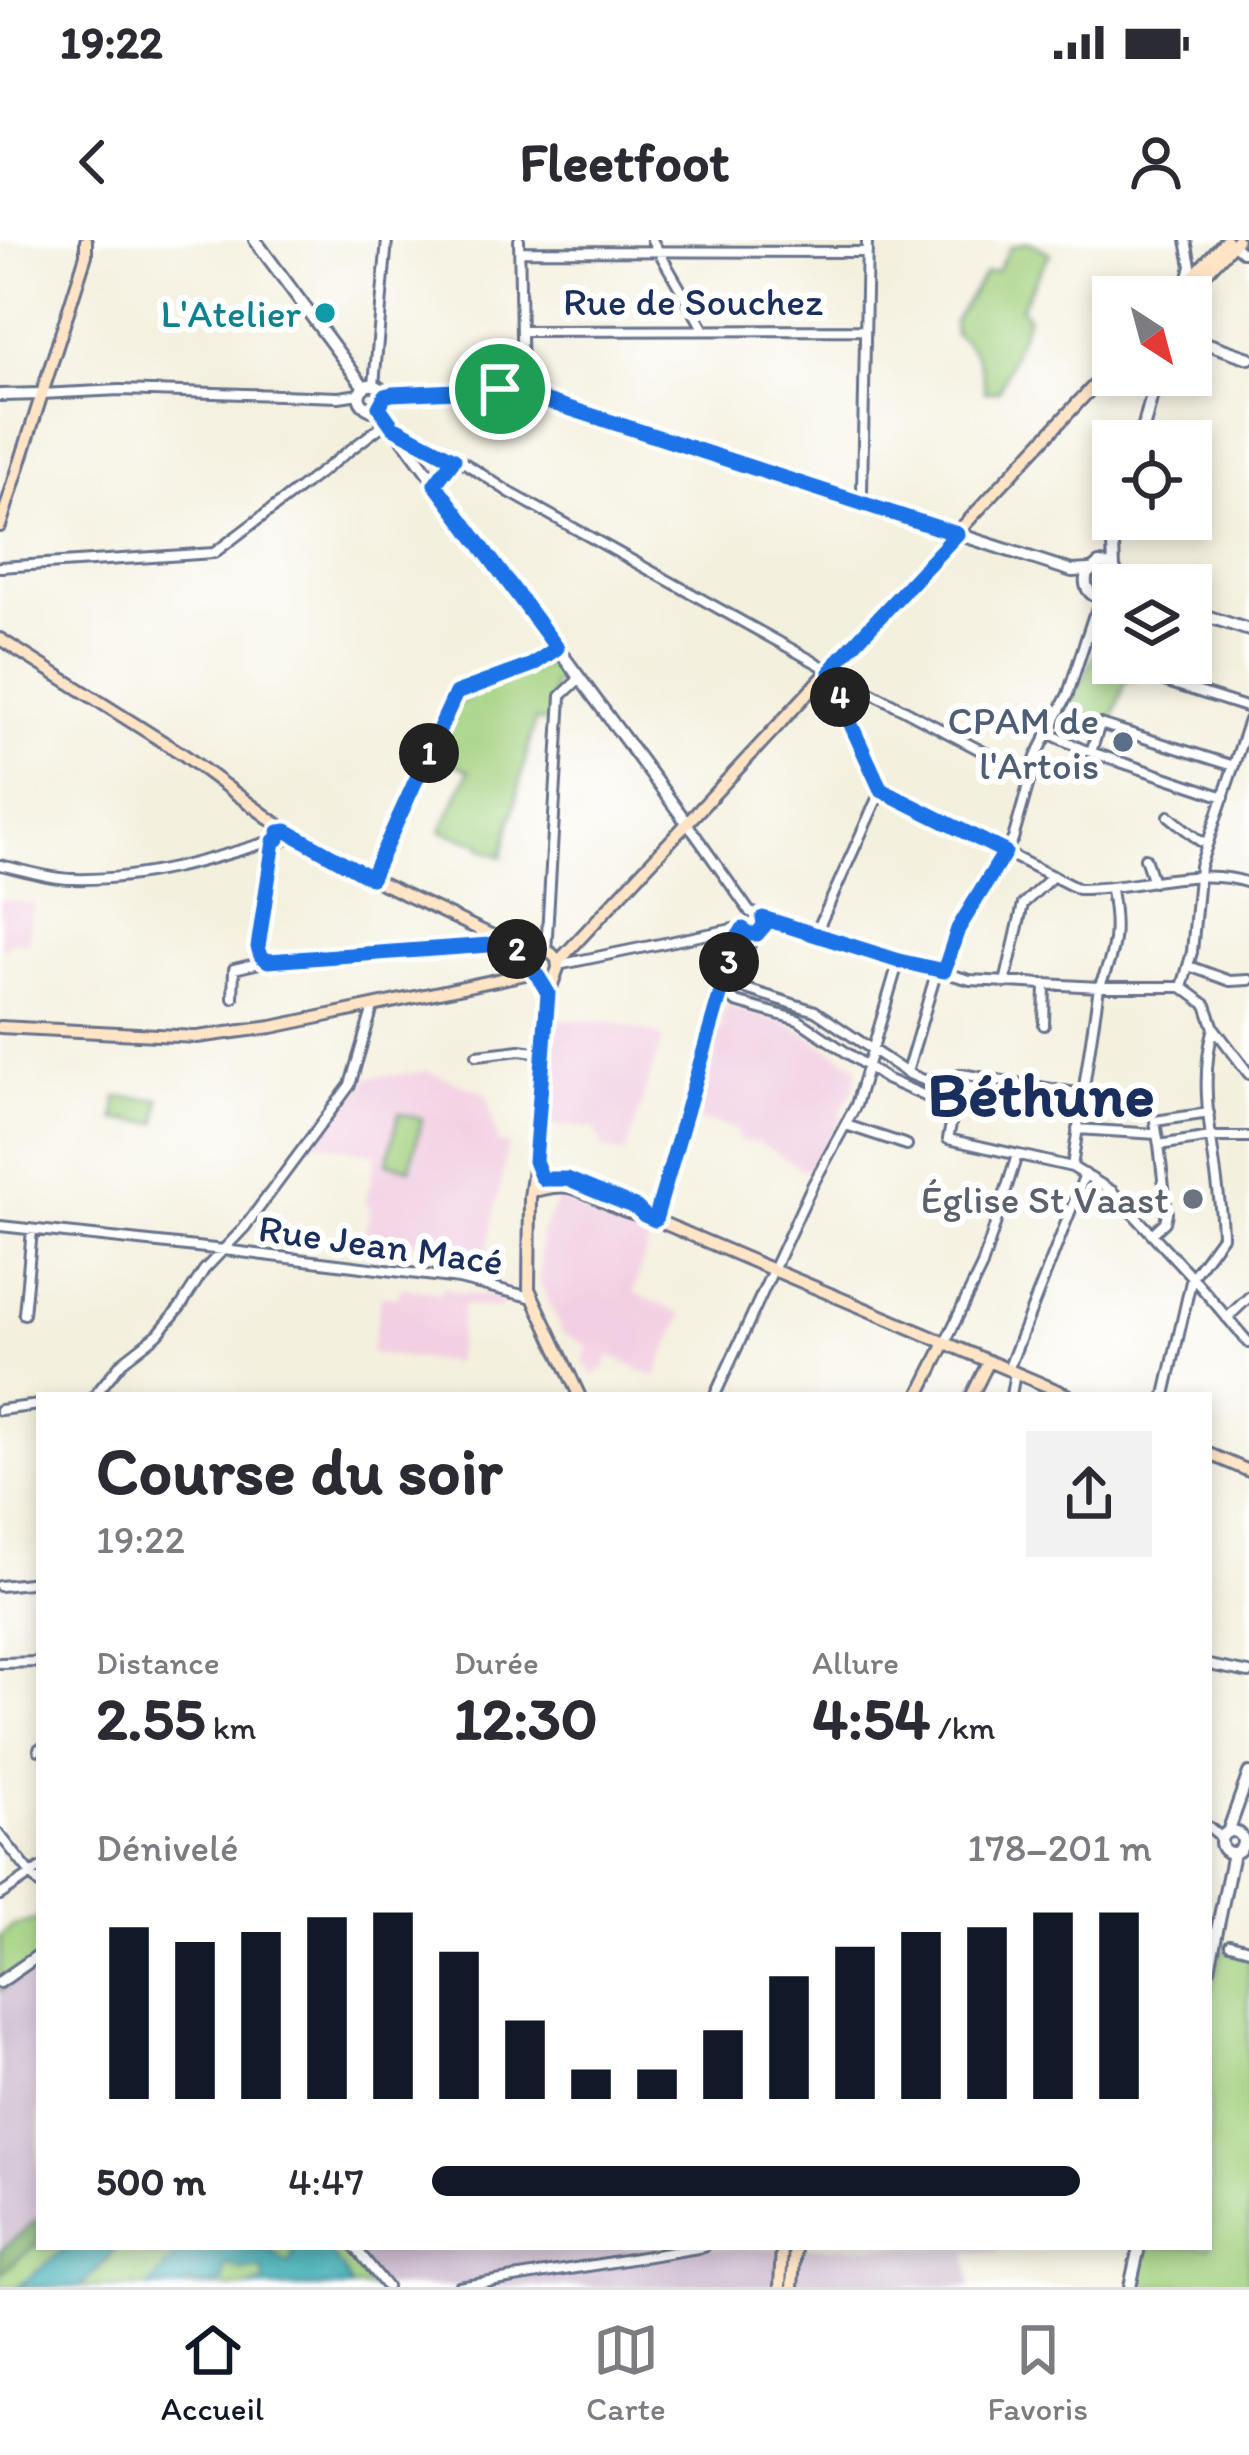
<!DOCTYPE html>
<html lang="fr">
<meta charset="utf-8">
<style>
body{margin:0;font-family:Itim,sans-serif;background:#f2f2f3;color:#2b2b33;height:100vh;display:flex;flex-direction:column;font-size:45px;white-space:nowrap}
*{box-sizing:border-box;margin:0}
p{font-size:39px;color:#7c7c81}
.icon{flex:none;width:66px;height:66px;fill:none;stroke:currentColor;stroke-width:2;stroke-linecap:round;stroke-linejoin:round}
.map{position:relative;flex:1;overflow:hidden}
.side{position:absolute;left:36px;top:1152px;width:1176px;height:858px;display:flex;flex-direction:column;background:#fff;border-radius:0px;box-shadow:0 6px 18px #0003}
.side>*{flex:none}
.needle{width:78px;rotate:144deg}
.tools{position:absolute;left:1092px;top:36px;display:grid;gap:24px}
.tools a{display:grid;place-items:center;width:120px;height:120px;border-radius:0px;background:#fff;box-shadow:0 6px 18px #0003;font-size:60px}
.pin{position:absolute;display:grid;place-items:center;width:102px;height:102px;color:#fff;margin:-51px;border:6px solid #fff;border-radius:50%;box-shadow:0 3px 12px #0007}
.km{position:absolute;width:60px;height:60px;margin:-30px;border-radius:50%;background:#222;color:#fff;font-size:33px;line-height:60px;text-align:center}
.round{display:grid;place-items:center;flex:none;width:126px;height:126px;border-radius:0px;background:#f2f2f3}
.summary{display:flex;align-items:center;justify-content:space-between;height:204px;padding:0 60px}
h1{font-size:66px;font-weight:700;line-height:90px}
.figures{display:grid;grid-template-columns:repeat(3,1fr);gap:18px;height:204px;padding:12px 60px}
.figures div{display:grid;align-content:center}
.figures b{font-size:60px;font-weight:700}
.figures small{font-size:33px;font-weight:400}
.figures p{font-size:33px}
.chart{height:336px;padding:24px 60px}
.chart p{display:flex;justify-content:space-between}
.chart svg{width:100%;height:216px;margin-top:12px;stroke:#111827;stroke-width:6}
ul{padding:0 60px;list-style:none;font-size:39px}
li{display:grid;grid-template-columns:192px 144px 1fr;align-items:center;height:90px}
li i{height:30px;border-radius:15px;background:#111827}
.status{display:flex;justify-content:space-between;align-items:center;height:84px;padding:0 60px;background:#fff;direction:ltr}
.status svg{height:33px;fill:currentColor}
header{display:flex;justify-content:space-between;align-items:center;height:156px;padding:0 60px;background:#fff;font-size:54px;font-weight:700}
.tab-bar{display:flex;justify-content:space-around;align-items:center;height:168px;border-top:3px solid #e1e1e2;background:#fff;font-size:33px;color:#7c7c81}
.tab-bar a{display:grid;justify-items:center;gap:6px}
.tab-bar .on{color:#111827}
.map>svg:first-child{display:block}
</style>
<div class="status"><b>19:22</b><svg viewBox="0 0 49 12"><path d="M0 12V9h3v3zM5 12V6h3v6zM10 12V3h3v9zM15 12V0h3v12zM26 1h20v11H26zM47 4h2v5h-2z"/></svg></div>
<header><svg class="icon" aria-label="back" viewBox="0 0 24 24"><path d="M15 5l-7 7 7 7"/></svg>Fleetfoot<svg class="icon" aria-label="person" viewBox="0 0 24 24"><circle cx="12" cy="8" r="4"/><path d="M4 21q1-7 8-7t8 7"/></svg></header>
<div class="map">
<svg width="1249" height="2047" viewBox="0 0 1249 2047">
<rect width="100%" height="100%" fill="#fff"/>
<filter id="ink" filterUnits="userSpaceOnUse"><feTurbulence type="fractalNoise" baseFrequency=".00833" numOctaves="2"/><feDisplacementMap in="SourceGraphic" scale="24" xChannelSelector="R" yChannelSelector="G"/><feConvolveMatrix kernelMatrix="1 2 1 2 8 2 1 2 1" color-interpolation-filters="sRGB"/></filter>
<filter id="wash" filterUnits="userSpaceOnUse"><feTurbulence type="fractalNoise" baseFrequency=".004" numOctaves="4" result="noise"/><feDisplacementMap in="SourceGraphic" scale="48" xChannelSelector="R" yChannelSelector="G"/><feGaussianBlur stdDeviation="2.7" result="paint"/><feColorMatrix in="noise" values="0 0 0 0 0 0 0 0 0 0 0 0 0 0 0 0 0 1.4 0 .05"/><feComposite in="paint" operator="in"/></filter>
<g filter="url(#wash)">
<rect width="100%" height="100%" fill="#f4f0de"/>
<path fill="#f2cfe2" d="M0,659L34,664L27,703L8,701L6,708L0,707Z
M726,765L791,785L857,826L858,832L853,850L840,873L843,876L811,934L756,901L740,902L735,889L696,879L717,809L715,805L719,790L724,787L721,783Z
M552,779L613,782L663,797L625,915L600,908L602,900L596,897V888L546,885Z
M427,831L487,854L498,903L510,905L507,909L486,1018L488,1019L485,1038L467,1033L468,1014L402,998L365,993L371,966L365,964L377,914L313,902L352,851L365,847L364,838Z
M560,955L623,983L625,980L652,989L634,1052L683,1075L655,1137L609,1115L604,1130L597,1129L598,1133L593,1136L589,1126L583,1125L588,1106L562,1092L539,1041L541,993Z
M400,1047L441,1053L443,1047L464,1054L501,1057L500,1069L463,1065L455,1123L371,1113L381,1056H398Z"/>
<path fill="#cfbdd0" d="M39,1724V1978L0,2011V1751Z
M349,2007H998V2011L967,2013L971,2047H379Z"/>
<path fill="#a1d07e" stroke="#5e806e" stroke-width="3" d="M1030,2L1050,13L1020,68L1028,76L999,150L985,152C982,126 978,109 955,94L954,81L985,33L997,31L1010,7Z
M1096,411L1113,415V423H1141L1135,440H1126L1110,488L1070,468Z
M552,421L564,437L553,444L551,483L535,480L502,617L481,608V604L441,591L469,531L434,514C440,500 445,482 454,469C466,450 529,434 552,421Z
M117,857L160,859L158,883L115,880Z
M399,873L422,879L410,928L387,923Z
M39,1679V1724L0,1751V1696L13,1686Z
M1222,1710L1249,1718V2047H1137L1146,2007H1209V1757Z
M39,2002V2007H349L379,2047H0V2034Z"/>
<path fill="#80b26d" stroke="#4e7066" stroke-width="3" d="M39,1978V2002L0,2034V2011Z"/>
<path fill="#3badb3" stroke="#2b6e88" stroke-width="3" d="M67,2007H116L99,2029L79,2047H18Z
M182,2007H266L288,2024L292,2019L293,2007H324L343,2029L351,2047H248L265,2041L262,2028L243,2030L229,2025L224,2027L223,2042C213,2047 200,2046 189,2042L184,2047H149Z"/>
</g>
<g filter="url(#ink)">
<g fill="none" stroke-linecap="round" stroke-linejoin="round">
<defs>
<path id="minor" d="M652,0L704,90
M1186,0L1191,26L1188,38
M1232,4L1242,12H1249
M520,11L867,12
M521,91L865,90
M374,145L387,0
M519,152L522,142L519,0
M41,154L120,150L339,157L359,154
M394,187L463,222L509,252L831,431L1029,536
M436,243L454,219
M859,262L862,252L867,0
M0,327L214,313L379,188L385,176
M832,432V443L881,550
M1142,434L1249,468
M1048,493L1082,509L1224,557
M1091,512L1100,484L1234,526
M881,550L1078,649C1133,650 1198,625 1249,643
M1169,576L1200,601L1207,602
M687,583L750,672
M279,599L274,600L258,707L261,716L268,721L489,705L499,700
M1145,618L1153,642
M0,625C24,630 49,639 73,639C141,641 210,620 274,600
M371,638L456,453L532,425L557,408
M750,672L899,720L970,740L1099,747H1182
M816,693L881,550
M748,694C743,711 733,732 743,748L815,771L907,833L957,854
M546,712L561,456L579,439
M558,725L742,687
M1189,726L1230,741L1249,740
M944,731L958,689L1013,599L1036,517L1068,454L1093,377L1105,358
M740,734L753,695L759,693L764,686L763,678
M1005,743L1023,664L1053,636
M1182,747L1192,712L1200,626L1249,480
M1182,747L1206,765L1214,788L1249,834
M720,754L731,757L736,762L798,780L886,839L953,868
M233,758L234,729L268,721
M1044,785L1045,745
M477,815L520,810L542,813
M907,832L937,730
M1082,854L961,834L948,899L1072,927L1112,951L1192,1037L1249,1103
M846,885L907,905
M1077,889L1157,894
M1157,894L1159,905L1211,897H1249
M1157,894L1155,881L1209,873
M1072,927L1099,747C1116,711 1118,689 1111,650
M655,980L736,700L743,689
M0,986L224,1010L459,1039L530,1057
M1152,994L1165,982L1167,973L1159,905
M24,1074L32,990
M1227,1078L1249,1057
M945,1103L982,1026L1017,915
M1008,1130L1085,934
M95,1155L122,1122L158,1094L181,1066L204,1030L244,988L350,845L373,767
M715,1155L812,946L856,865L899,720
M1011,1155L1015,1133
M1165,1155L1192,1037L1222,996C1221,931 1194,852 1214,788
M0,1170L39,1165
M0,1346L39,1342
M0,1423L39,1422
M1209,1425L1249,1433
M39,1509V1510
M1209,1587L1222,1598
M0,1595L39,1644
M0,1655L39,1629
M1230,1704L1249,1709
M355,2007L387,2047
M459,2047L704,2007"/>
<path id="tertiary" d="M255,0L364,147
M1191,98L1249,118
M0,155L41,154
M385,156L392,154L500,149L519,152L1072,331L1089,330
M379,167L687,583
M379,167L371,170C343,158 373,129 385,156
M1140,201L1157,135
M1114,328L1113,305L1120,279
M1113,354L1101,358C1089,355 1083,346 1087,334L1099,324C1112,324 1120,332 1119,345
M1191,371L1249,390
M1221 1602a11 11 0 1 1 22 0a11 11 0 1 1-22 0Z
M1228,1592L1249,1533
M1209,1729L1233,1613
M0,1742L39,1715
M1130,2047L1139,2007"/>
<path id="secondary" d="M1174,57L1226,0
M1183,57L1237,0
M0,286L86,15V1
M0,399L184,515L285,590
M285,590L289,596L282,601L278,593Z
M288,592L371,638L535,716
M558,722L1113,125
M520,733C531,725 536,710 551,713L557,719L558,728L545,764L535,921L530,957L529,1049L579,1155
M0,787L197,797L272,787L535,732
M545,939H567L582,945
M538,950C548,948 558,945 568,947C595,952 617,973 644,975L1068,1155
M919,1155L945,1103
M972,1155L989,1121
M1209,1214L1249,1231
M780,2047L782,2007
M792,2047L795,2007"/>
</defs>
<use href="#minor" stroke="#67738b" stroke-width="14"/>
<use href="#tertiary" stroke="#67738b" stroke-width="16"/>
<use href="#secondary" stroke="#67738b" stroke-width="16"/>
<use href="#minor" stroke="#fff" stroke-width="8"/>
<use href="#tertiary" stroke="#fff" stroke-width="10"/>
<use href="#secondary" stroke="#ffe4c6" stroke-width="10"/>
</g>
</g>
<g fill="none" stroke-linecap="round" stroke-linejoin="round" filter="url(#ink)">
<defs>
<path id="route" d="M500,149L519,152L957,294L841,418L831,431L832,443L881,550L1005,612L958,689L944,731L899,721L769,680L763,678L764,686L757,694H748L743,689L736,700L655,980L644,975L637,968L567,939H544L541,936L535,921L548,753L533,728V722L522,712L501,700L489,705L268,721L261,716L258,707L274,601L278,599L279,592L287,591L371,638L456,453L532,425L557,408L435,244L454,219L393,187L379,167L385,156L392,154Z"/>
</defs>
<use href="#route" stroke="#fff" stroke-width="24"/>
<use href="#route" stroke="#1a73e8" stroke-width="15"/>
</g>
<circle fill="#0f9aa8" stroke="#fff" stroke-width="4.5" cx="325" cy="73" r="12"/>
<circle fill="#5c6f8a" stroke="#fff" stroke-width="4.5" cx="1123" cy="502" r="12"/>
<circle fill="#6b7280" stroke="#fff" stroke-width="4.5" cx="1193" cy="959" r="12"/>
<g text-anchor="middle" stroke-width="12" stroke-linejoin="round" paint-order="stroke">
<g font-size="39" fill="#1b2f5e" stroke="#fff">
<text x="693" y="75">Rue de Souchez</text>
<text transform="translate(381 1004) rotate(8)" y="14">Rue Jean Macé</text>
</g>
<g font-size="39" fill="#0d838f" stroke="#fff" text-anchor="end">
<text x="301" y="87">L'Atelier</text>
</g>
<g font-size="39" fill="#4e5e75" stroke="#fff" text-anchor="end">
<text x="1099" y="494">CPAM de<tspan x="1099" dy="45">l'Artois</tspan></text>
</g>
<g font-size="39" fill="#5b616d" stroke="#fff" text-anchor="end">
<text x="1169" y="973">Église St Vaast</text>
</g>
<g font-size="63" font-weight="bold" fill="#1b2f5e" stroke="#fff">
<text x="1041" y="876">Béthune</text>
</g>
</g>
</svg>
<div class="tools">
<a><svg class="needle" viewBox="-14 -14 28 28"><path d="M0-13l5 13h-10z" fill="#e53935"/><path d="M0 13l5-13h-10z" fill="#7c7c81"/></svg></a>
<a><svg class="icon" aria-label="locate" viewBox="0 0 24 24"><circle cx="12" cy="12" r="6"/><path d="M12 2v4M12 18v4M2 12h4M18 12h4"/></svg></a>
<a><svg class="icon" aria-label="layers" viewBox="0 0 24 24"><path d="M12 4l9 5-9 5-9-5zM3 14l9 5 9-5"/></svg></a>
</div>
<div class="pin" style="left:500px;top:149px;background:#1e9e55"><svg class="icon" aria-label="arrive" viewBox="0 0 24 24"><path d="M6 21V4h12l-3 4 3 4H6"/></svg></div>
<b class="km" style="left:429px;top:513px">1</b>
<b class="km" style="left:517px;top:709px">2</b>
<b class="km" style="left:729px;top:722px">3</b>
<b class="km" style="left:840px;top:457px">4</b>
<section class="side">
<div class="summary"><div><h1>Course du soir</h1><p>19:22</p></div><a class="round"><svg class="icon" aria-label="share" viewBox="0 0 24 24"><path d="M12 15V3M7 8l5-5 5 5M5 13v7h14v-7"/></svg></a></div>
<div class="figures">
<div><p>Distance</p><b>2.55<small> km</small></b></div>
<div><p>Durée</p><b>12:30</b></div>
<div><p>Allure</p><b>4:54<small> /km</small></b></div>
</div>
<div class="chart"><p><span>Dénivelé</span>178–201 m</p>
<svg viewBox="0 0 160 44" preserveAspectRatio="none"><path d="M5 44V9M15 44V12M25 44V10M35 44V7M45 44V6M55 44V14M65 44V28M75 44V38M85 44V38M95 44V30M105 44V19M115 44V13M125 44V10M135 44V9M145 44V6M155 44V6"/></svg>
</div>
<ul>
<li><b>500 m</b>4:47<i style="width:90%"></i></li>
</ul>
</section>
</div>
<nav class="tab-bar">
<a class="on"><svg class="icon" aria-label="home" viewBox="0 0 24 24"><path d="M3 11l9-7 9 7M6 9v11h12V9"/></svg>Accueil</a>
<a><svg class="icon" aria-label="map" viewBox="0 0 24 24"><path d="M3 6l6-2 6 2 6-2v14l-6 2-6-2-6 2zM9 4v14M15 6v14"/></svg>Carte</a>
<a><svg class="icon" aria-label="saved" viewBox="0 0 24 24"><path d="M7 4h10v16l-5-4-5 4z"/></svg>Favoris</a>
</nav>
